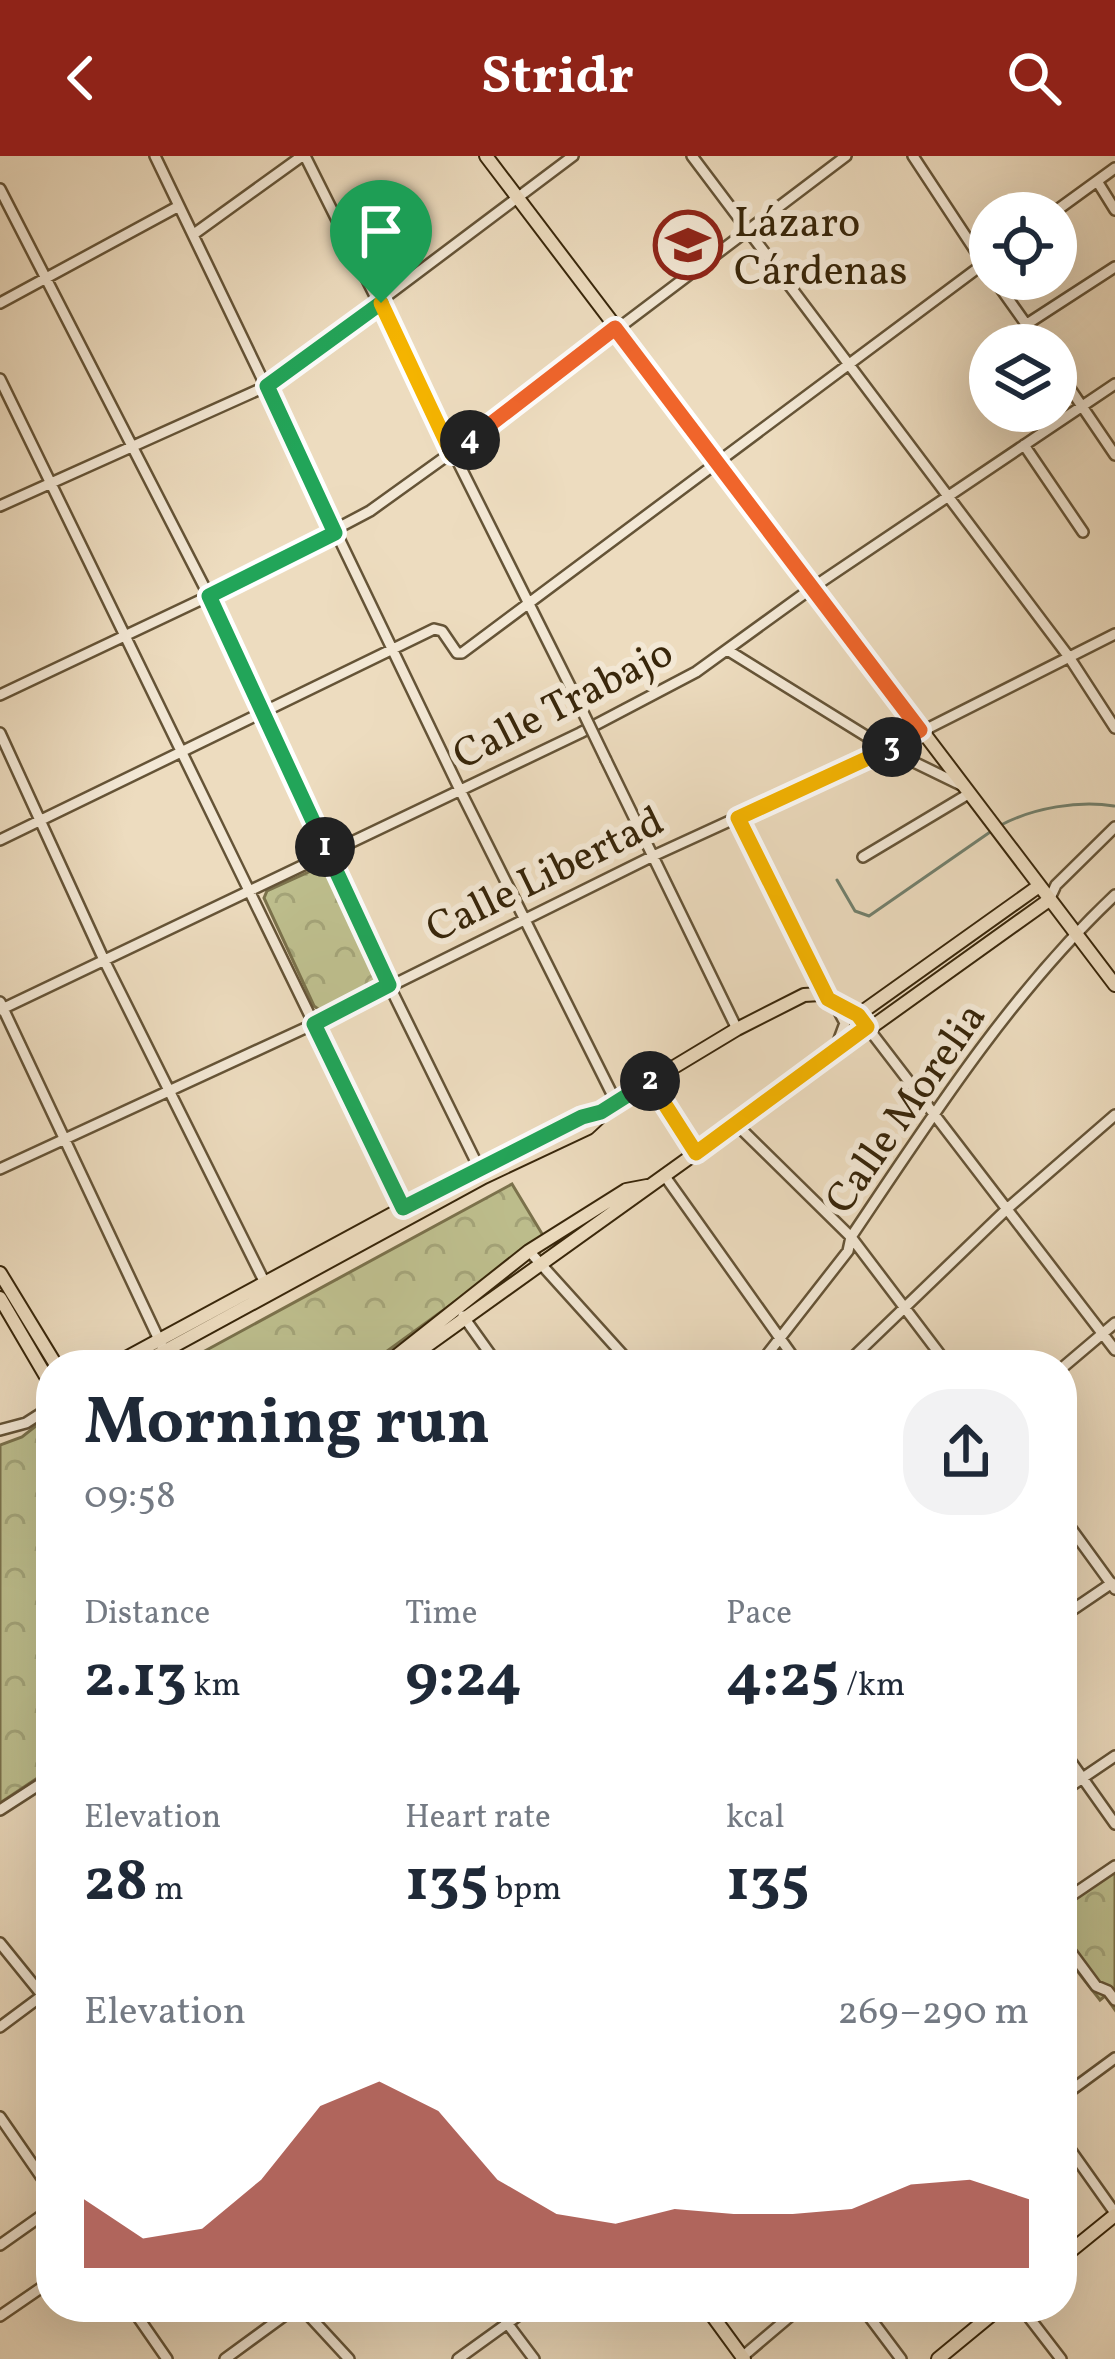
<!DOCTYPE html>
<meta charset="utf-8">
<style>
body{margin:0;font-family:Vollkorn,serif;background:#f2f2f3;color:#1f2937;height:100vh;display:flex;flex-direction:column;font-size:45px;white-space:nowrap}
*{box-sizing:border-box;margin:0}
p{font-size:39px;color:#747a83}
.icon{flex:none;width:66px;height:66px;fill:none;stroke:currentColor;stroke-width:2;stroke-linecap:round;stroke-linejoin:round}
.map{position:relative;flex:1;overflow:hidden}
.drawer{position:absolute;left:36px;top:1194px;width:1041px;height:972px;display:flex;flex-direction:column;background:#fff;border-radius:48px;box-shadow:0 12px 48px #0002}
.drawer>*{flex:none}
.tools{position:absolute;left:969px;top:36px;display:grid;gap:24px}
.tools a{display:grid;place-items:center;width:108px;height:108px;border-radius:50%;background:#fff;box-shadow:0 12px 48px #0002;font-size:60px}
.pin{position:absolute;display:grid;place-items:center;width:102px;height:102px;color:#fff;margin:-123px -51px;border-radius:50% 50% 50% 0;rotate:-45deg;box-shadow:0 0 12px #0007}
.pin .icon{rotate:45deg}
.km{position:absolute;width:60px;height:60px;margin:-30px;border-radius:50%;background:#222;color:#fff;font-size:33px;line-height:60px;text-align:center}
.round{display:grid;place-items:center;flex:none;width:126px;height:126px;border-radius:48px;background:#f2f2f3}
.head{display:flex;align-items:center;justify-content:space-between;height:204px;padding:0 48px}
h1{font-size:66px;font-weight:700;line-height:90px}
.figures{display:grid;grid-template-columns:repeat(3,1fr);gap:18px;height:204px;padding:12px 48px}
.figures div{display:grid;align-content:center}
.figures b{font-size:60px;font-weight:700}
.figures small{font-size:33px;font-weight:400}
.figures p{font-size:33px}
.chart{height:336px;padding:24px 48px}
.chart p{display:flex;justify-content:space-between}
.chart svg{width:100%;height:216px;margin-top:12px;fill:#8f2418;opacity:.7}
header{display:flex;justify-content:space-between;align-items:center;height:156px;padding:0 48px;background:#8f2418;color:#fff;font-size:54px;font-weight:700}
.map>svg:first-child{display:block}
</style>
<header><svg class="icon" aria-label="back" viewBox="0 0 24 24"><path d="M15 5l-7 7 7 7"/></svg>Stridr<svg class="icon" aria-label="search" viewBox="0 0 24 24"><circle cx="10" cy="10" r="6"/><path d="M15 15l6 6"/></svg></header>
<div class="map">
<svg width="1115" height="2203" viewBox="0 0 1115 2203">
<defs>
<pattern id="park-crowns" width="20" height="18" patternUnits="userSpaceOnUse" patternTransform="scale(3)"><rect width="20" height="18" fill="#bebf8e"/><path d="M2 6a3 3 0 1 1 6 0M12 15a3 3 0 1 1 6 0" fill="none" stroke="#a4a479"/></pattern>
</defs>
<rect width="100%" height="100%" fill="#eddcbf"/>
<filter id="stains"><feTurbulence type="fractalNoise" baseFrequency=".00167" numOctaves="4"/><feColorMatrix values="0 0 0 0 .2 0 0 0 0 .09 0 0 0 0 .02 0 0 0 .5 -.17"/></filter>
<radialGradient id="worn" r=".72"><stop offset=".6" stop-color="#630" stop-opacity="0"/><stop offset="1" stop-color="#630" stop-opacity=".3"/></radialGradient>
<path fill="url(#park-crowns)" stroke="#7b724c" stroke-width="3" d="M322,710L331,711L386,820L384,829L325,858L314,850L264,742L267,735Z
M512,1028L544,1081L368,1209H179Z
M51,1258V1613L0,1647V1289L22,1281Z
M1115,1713V1854L1105,1840L1100,1844C1070,1805 1057,1797 1064,1747Z"/>
<g fill="none" stroke-linecap="round" stroke-linejoin="round">
<path stroke="#72806d" stroke-width="3" d="M1001,669C1033,652 1079,644 1114,650
M837,724L855,755L869,760L993,674"/>
<defs>
<path id="minor" d="M155,0L460,634L616,946
M305,0L579,548
M692,0L1069,501L1115,572
M913,0L990,117
M1097,25L1115,54
M0,33L209,440L389,829L480,1014
M1053,57L1115,12
M194,78L302,0
M994,123L1041,189
M0,147L179,50
M1027,168L1115,111
M1056,212L1115,299
M0,223L406,1057
M1024,289L1083,376
M0,350L267,230L573,0
M729,495L887,593L963,630
M0,539L209,440L370,355L505,258L846,0
M0,577L104,804L266,1129
M606,604L737,873
M738,662L827,839
M0,684L434,473L442,475L457,497H462L990,103
M863,701L970,637
M1049,744L1056,729L1115,671
M0,846L162,1190
M0,854L580,577L696,516L812,432L1115,228
M858,859L1115,1194
M835,894L845,867L837,852
M735,967L851,1081L948,1209
M0,1013L314,868L651,701L887,593L1115,478
M664,1019L799,1209
M529,1095L632,1209
M463,1160L498,1209
M759,1209L848,1095L851,1081C931,962 1010,838 1115,739
M845,1209L1008,1052L1115,959
M1062,1212L1115,1167
M0,1274L26,1267L51,1251
M1062,1360L1115,1433
M1062,1461L1112,1427
M1062,1593L1115,1668
M1062,1636L1115,1600
M0,1654L51,1621
M1062,1746L1115,1710
M1062,1784L1096,1830L1108,1835L1115,1844
M0,1787L51,1850
M0,1871L51,1833
M1062,1941L1115,1902
M0,1961L51,2035
M1062,1982L1115,2057
M0,2089L51,2053
M131,2151L167,2203
M301,2151L349,2203
M495,2151L534,2203
M862,2151L901,2203
M1021,2151L1061,2203
M0,2160L51,2125
M741,2202L801,2151
M225,2203L296,2151
M458,2203L530,2151"/>
<path id="major" d="M486,0L1115,829
M651,925L696,997
M0,1117L56,1209
M0,1142L51,1229
M113,1209L403,1052L582,961L600,956
M139,1209L484,1021L588,972L616,946L737,873L804,839L821,838L858,859L1039,730
M385,1209L529,1095L626,1034L647,1030
M400,1209L1049,744
M1062,2102L1115,2059
M706,2151L744,2203
M938,2203L1001,2151"/>
</defs>
<use href="#minor" stroke="#655437" stroke-width="14"/>
<use href="#major" stroke="#38260a" stroke-width="16"/>
<use href="#minor" stroke="#f3e8d5" stroke-width="9"/>
<use href="#major" stroke="#eddcbf" stroke-width="12"/>
<defs>
<path id="minor-bridge" d="M579,548L606,604"/>
</defs>
<use href="#minor-bridge" stroke="#655437" stroke-width="14" stroke-linecap="butt"/>
<use href="#minor-bridge" stroke="#f3e8d5" stroke-width="9"/>
</g>
<g fill="none" stroke-linecap="round" stroke-linejoin="round">
<defs>
<path id="split-1" d="M325,691L209,440L335,377L267,230L381,147"/>
<path id="split-2" d="M325,691L389,829L314,868L403,1052L582,961L601,956L650,925"/>
<path id="split-3" d="M650,925L696,997L867,871L858,859L828,843L738,662L892,591"/>
<path id="split-4" d="M470,284L615,172L920,574L892,591"/>
<path id="split-5" d="M381,147L452,298L470,284"/>
</defs>
<use href="#split-1" stroke="#fff" stroke-width="24"/>
<use href="#split-2" stroke="#fff" stroke-width="24"/>
<use href="#split-3" stroke="#fff" stroke-width="24"/>
<use href="#split-4" stroke="#fff" stroke-width="24"/>
<use href="#split-5" stroke="#fff" stroke-width="24"/>
<use href="#split-1" stroke="#22a559" stroke-width="15"/>
<use href="#split-2" stroke="#22a559" stroke-width="15"/>
<use href="#split-3" stroke="#f5b400" stroke-width="15"/>
<use href="#split-4" stroke="#f0652b" stroke-width="15"/>
<use href="#split-5" stroke="#f5b400" stroke-width="15"/>
</g>
<defs>
<symbol id="school-ring" viewBox="-11 -11 22 22"><circle r="9.5" fill="#f3e8d5" stroke="#8f2418" stroke-width="1.5"/><path d="M0-5L7-2L0 1L-7-2ZM-4 1L0 2.5L4 1V4Q0 6-4 4Z" fill="#8f2418"/></symbol>
</defs>
<g fill-rule="evenodd">
<use href="#school-ring" x="650" y="51" width="76" height="76"/>
</g>
<g text-anchor="middle" stroke-width="12" stroke-linejoin="round" paint-order="stroke">
<g font-size="42" fill="#38260a" stroke="#f3e8d5" text-anchor="start">
<text x="734" y="80">Lázaro<tspan x="734" dy="48">Cárdenas</tspan></text>
</g>
<g font-size="42" fill="#38260a" stroke="#f3e8d5">
<text transform="translate(562 546) rotate(-27)" y="15">Calle Trabajo</text>
<text transform="translate(544 717) rotate(-26)" y="15">Calle Libertad</text>
<text transform="translate(904 951) rotate(-55)" y="15">Calle Morelia</text>
</g>
</g>
<rect width="100%" height="100%" filter="url(#stains)"/>
<rect width="100%" height="100%" fill="url(#worn)"/>
</svg>
<div class="tools">
<a><svg class="icon" aria-label="locate" viewBox="0 0 24 24"><circle cx="12" cy="12" r="6"/><path d="M12 2v4M12 18v4M2 12h4M18 12h4"/></svg></a>
<a><svg class="icon" aria-label="layers" viewBox="0 0 24 24"><path d="M12 4l9 5-9 5-9-5zM3 14l9 5 9-5"/></svg></a>
</div>
<div class="pin" style="left:381px;top:147px;background:#1e9e55"><svg class="icon" aria-label="arrive" viewBox="0 0 24 24"><path d="M6 21V4h12l-3 4 3 4H6"/></svg></div>
<b class="km" style="left:325px;top:691px">1</b>
<b class="km" style="left:650px;top:925px">2</b>
<b class="km" style="left:892px;top:591px">3</b>
<b class="km" style="left:470px;top:284px">4</b>
<section class="drawer">
<div class="head"><div><h1>Morning run</h1><p>09:58</p></div><a class="round"><svg class="icon" aria-label="share" viewBox="0 0 24 24"><path d="M12 15V3M7 8l5-5 5 5M5 13v7h14v-7"/></svg></a></div>
<div class="figures">
<div><p>Distance</p><b>2.13<small> km</small></b></div>
<div><p>Time</p><b>9:24</b></div>
<div><p>Pace</p><b>4:25<small> /km</small></b></div>
</div>
<div class="figures">
<div><p>Elevation</p><b>28<small> m</small></b></div>
<div><p>Heart rate</p><b>135<small> bpm</small></b></div>
<div><p>kcal</p><b>135</b></div>
</div>
<div class="chart"><p><span>Elevation</span>269–290 m</p>
<svg viewBox="0 0 160 44" preserveAspectRatio="none"><path d="M0 44V30L10 38L20 36L30 26L40 11L50 6L60 12L70 26L80 33L90 35L100 32L110 33L120 33L130 32L140 27L150 26L160 30V44z"/></svg>
</div>
</section>
</div>
